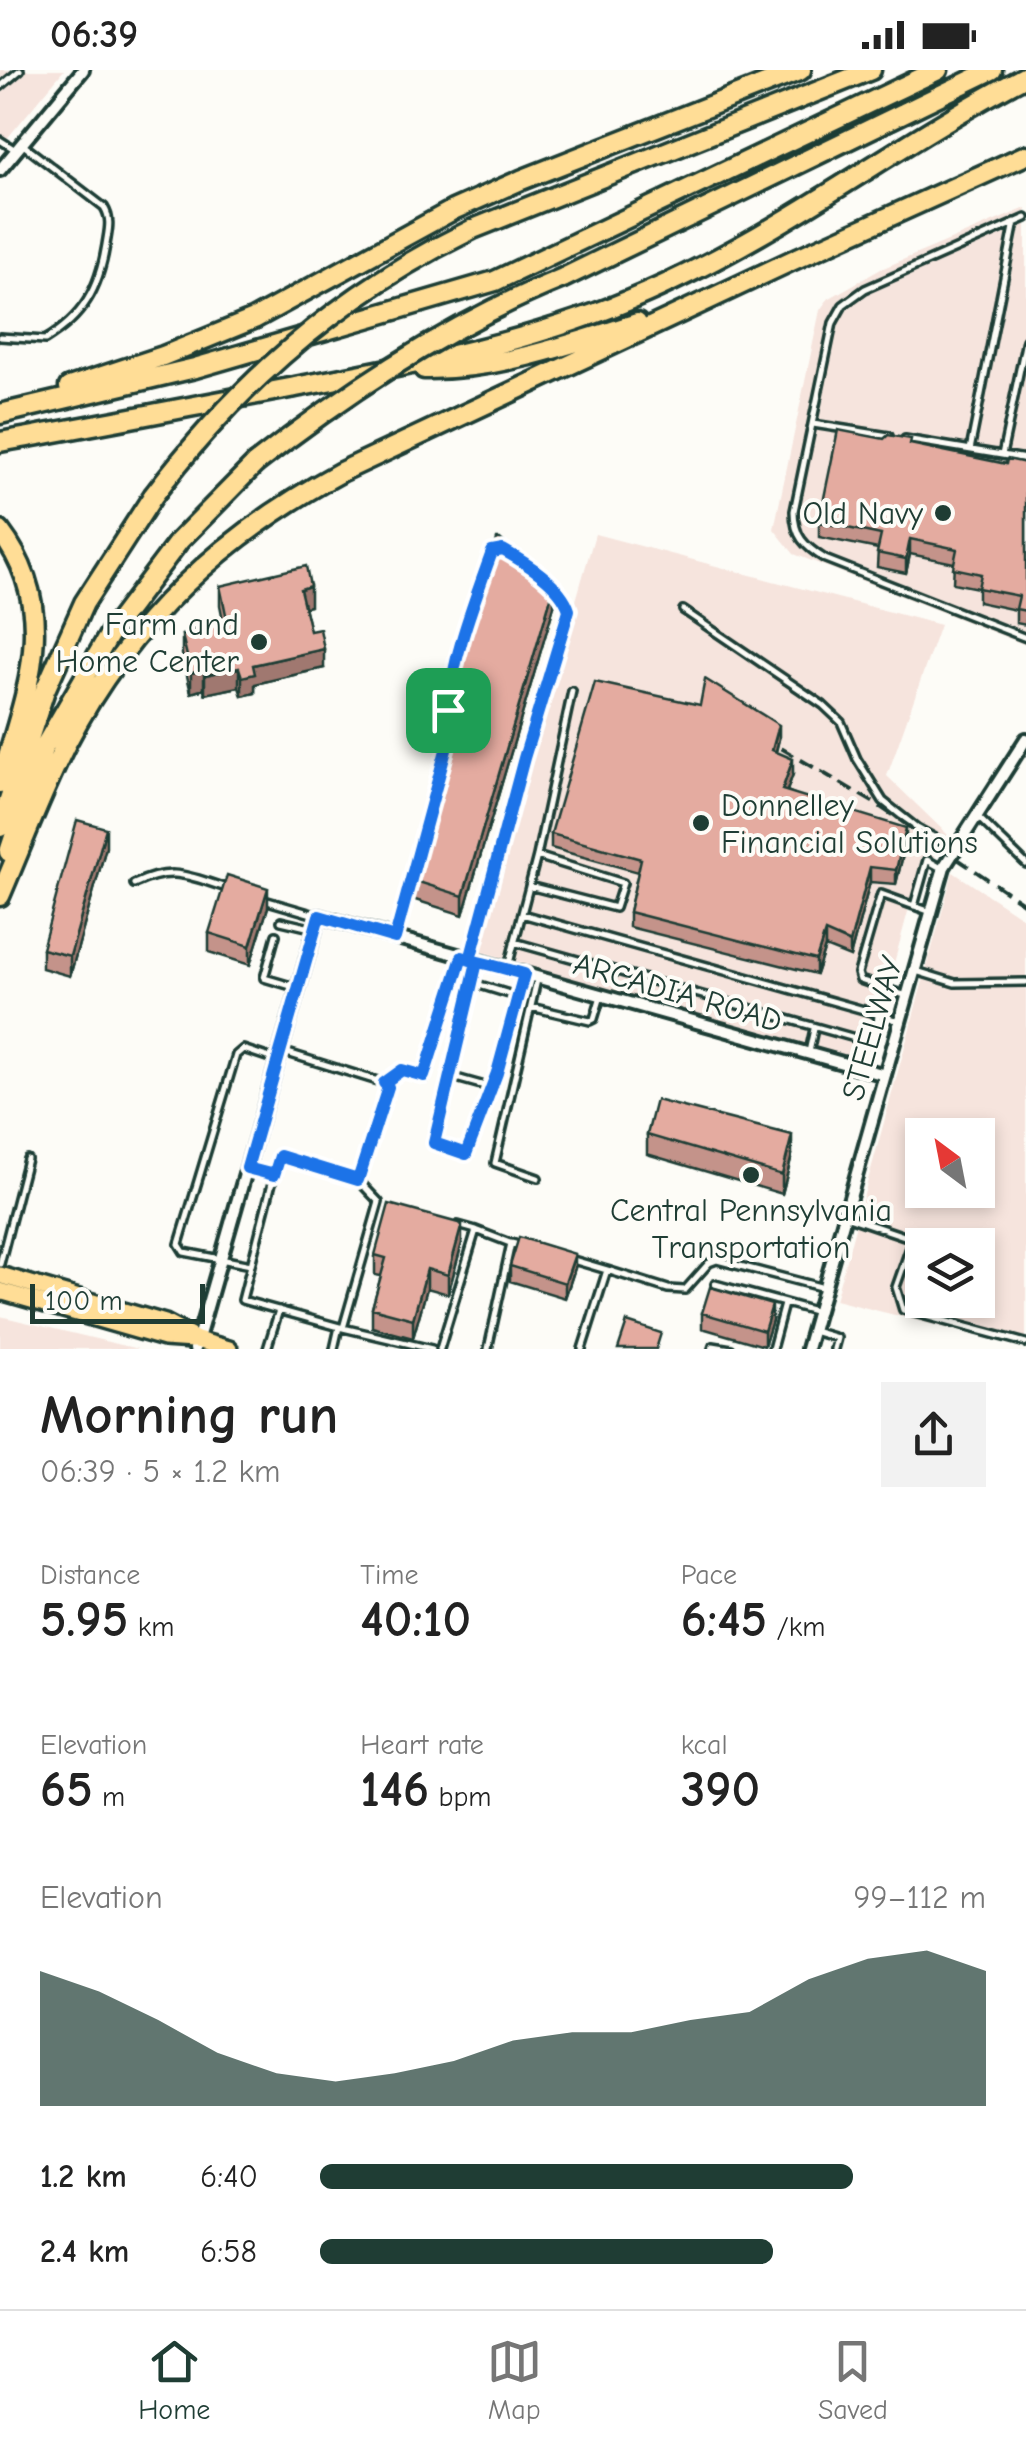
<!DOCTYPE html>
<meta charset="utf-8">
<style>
body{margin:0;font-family:"Comic Neue",sans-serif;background:#f2f2f2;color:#222;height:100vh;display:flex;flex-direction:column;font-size:38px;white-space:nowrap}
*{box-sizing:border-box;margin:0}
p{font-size:32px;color:#767676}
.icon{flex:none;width:55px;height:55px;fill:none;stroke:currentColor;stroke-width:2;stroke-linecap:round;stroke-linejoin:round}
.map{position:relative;height:1279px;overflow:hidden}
.sheet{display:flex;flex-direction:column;background:#fff;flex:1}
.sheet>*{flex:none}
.needle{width:65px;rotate:328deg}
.controls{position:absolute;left:905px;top:1048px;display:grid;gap:20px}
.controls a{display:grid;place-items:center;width:90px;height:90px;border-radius:0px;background:#fff;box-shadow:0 5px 15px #0003;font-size:50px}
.scale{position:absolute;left:30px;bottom:25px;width:175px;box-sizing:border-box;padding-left:10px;border:5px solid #1f3d34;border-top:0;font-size:28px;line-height:35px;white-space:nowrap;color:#1f3d34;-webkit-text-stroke:8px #fdfcf7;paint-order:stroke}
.pin{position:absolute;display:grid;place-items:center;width:85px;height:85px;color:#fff;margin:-42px;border-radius:20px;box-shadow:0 5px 15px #0006}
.round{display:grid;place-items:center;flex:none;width:105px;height:105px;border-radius:0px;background:#f2f2f2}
.headline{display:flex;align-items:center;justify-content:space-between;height:170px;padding:0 40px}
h1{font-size:55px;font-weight:700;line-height:75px}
.figures{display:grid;grid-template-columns:repeat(3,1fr);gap:15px;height:170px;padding:10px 40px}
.figures div{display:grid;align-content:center}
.figures b{font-size:50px;font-weight:700}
.figures small{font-size:28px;font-weight:400}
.figures p{font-size:28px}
.chart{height:280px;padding:20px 40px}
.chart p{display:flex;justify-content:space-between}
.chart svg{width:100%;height:180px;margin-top:10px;fill:#1f3d34;opacity:.7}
ul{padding:0 40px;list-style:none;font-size:32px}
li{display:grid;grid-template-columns:160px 120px 1fr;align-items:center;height:75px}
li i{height:25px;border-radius:12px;background:#1f3d34}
.status{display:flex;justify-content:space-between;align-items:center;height:70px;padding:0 50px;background:#fff;direction:ltr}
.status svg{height:28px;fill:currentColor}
.dock{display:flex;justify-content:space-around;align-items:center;height:140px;border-top:2px solid #e0e0e0;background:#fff;font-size:28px;color:#767676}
.dock a{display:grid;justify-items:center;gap:5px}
.dock .selected{color:#1f3d34}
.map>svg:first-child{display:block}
</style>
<div class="status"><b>06:39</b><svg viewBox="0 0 49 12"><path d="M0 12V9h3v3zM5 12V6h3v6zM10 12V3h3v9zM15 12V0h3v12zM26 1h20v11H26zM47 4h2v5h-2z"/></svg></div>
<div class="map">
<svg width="1026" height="1279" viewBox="0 0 1026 1279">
<rect width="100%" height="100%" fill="#fdfcf7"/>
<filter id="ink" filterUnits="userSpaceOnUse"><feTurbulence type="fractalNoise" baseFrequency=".01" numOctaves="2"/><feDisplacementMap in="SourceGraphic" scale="20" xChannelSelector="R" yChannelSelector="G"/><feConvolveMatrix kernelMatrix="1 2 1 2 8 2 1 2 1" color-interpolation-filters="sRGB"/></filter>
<g filter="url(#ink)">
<path fill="#f6e4dd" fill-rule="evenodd" d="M0,0H64L0,77Z
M1026,138V575L794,484L774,459L820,240L828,229L881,199Z
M595,464L940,555L887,706L948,765L913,823L865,1001L476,880Z
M953,802L1026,850V1278L835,1230ZM922,1065H978V1120H922ZM922,1175H978V1230H922Z
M0,1246L138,1279H0Z"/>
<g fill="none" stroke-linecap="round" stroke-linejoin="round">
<defs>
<path id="service" d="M0,17L20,0
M0,70L14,79
M1026,148L865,219L843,235L833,253L794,441C794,466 804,476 825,489L1026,568
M0,267L45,270C83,247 99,219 106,175C108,161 112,150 104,137L22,74
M813,354L889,366
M905,369L1026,389
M970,380L1015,152
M1002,385L1026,270
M683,540L823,635L841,652L857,689L883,731L917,758L955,779
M979,748L1026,794
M134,814C175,795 189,807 230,819
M529,816L615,838L623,813L537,786
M264,830L319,846
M914,836L927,790L943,799
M281,851L315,859
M276,865L264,908L298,918
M395,868L449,669L450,618L484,505L495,482
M514,872L862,970L871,968L877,957L878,944L522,844
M471,887L524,688L569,541L566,529L550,514
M477,891L435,1073L466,1084L497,1003L523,906
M508,897L537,786L572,621
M916,901L955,913L1026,912
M537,910L495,1093L538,1108
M473,913L519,927
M907,926L860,910L858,903L881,824L931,842
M531,937L590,951L594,949L601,926
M878,944L898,951
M281,981L384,1013L388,1017L358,1110
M809,982L814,959
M449,1006L492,1018
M384,1013L402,1000L425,1007L461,887
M250,1099L274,1105L251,1195L184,1182L179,1174L236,985L243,979L276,990
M848,1147L913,1169L896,1217L903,1240L1026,1273
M476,1160L510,1173
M573,1190L607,1200L582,1279
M0,1194L27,1089
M251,1195L242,1230L343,1258L379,1132L358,1110L281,1087L274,1105
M607,1200L668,1219L685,1220L709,1193L717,1190L824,1218
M715,1214L818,1242
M343,1258L432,1279
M813,1261L837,1268L834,1279
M267,1279L279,1240
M334,1279L339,1257
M440,1279L476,1160L458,1155
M488,1279L511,1173L519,1175
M712,1279L713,1276L731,1279
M772,1279L784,1234"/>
<path id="minor" d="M0,100L83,0
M195,1279L319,846L885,1005
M807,1279L944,797L1026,669"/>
<path id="primary" d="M0,1205L165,1253L197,1270L229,1279
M0,1221L164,1268L193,1270"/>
<path id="motorway" d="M434,179L473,159L871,0
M563,208L992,0
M424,299C497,300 569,275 637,253
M69,317L163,286L254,249L453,140L521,110L801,0
M0,344L195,298L495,211L938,0
M0,372C97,355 193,336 290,318C411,295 533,273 646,223C780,165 897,73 1026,6
M0,461C62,542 25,625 0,713
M0,757L45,620L84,533L153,426
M9,782L43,679L112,560L179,471L255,394
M0,826C22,775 42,721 67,672C130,551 223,466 341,402L791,191L1026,85"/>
</defs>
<use href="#service" stroke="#1f3d34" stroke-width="12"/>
<use href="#minor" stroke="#1f3d34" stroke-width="18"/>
<use href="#primary" stroke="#1f3d34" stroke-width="22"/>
<use href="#motorway" stroke="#1f3d34" stroke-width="25"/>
<use href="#service" stroke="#fdfcf7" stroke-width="5"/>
<use href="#minor" stroke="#fdfcf7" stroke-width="10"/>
<use href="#primary" stroke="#ffdd96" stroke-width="15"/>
<use href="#motorway" stroke="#ffdd96" stroke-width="18"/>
<path stroke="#1f3d34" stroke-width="4" stroke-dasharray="15 8" stroke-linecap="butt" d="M781,678L876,734L1026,835"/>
<defs>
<path id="motorway-bridge" d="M255,394C349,320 451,253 563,208
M153,426C229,325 324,239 434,179"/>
</defs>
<use href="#motorway-bridge" stroke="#1f3d34" stroke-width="25" stroke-linecap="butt"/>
<use href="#motorway-bridge" stroke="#ffdd96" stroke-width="18"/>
</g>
<path fill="#c4938a" stroke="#1f3d34" stroke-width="2.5" d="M911,375L1006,394L1026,393V555L1016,553V540L978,532V518L953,513L954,493L910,484L906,503L877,497L878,479L819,467V452Z
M220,516L310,536L304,537L310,561L324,598L255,614V623L242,626L239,617L205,624L204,619L191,623L182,584V565L194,562V557L223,550L220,535Z
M554,536L463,845L412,829V810L464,625L458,623V604Z
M779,669L776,682L793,704L787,721L906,772L896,814L870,812L850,887L825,877L816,904L629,857V842L638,802L551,778V764Z
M106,777L70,906L42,898V879Z
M268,837L250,895L209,882V863Z
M647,1065L792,1085L782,1124L647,1084Z
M462,1173L448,1224L427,1218L413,1268L372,1257V1238L381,1206L375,1205V1185Z
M510,1196L575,1198L565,1228L510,1211Z
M702,1243L772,1250L764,1276L702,1258Z"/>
<path fill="#a07870" stroke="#1f3d34" stroke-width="2.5" d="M910,469V484L906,503V489Z
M310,516V536L300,538V519Z
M554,517V536L463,845V826Z
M324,579V598L255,614V623L242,626V607L253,595Z
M239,598V617L205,624V605Z
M204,600V619L191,623V603Z
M779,655V669L772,695V680Z
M793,689V704L782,734V720Z
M106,758V777L70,906V886Z
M906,758V772L896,814V800Z
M870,797V812L850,887V873Z
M268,818V837L250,895V876Z
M825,862V877L816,904V890Z
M792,1065V1085L782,1124V1105Z
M462,1154V1173L448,1224V1205Z
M575,1184V1198L565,1228V1213Z
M427,1199V1218L413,1268V1249Z
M772,1235V1250L764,1276V1261Z"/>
<path fill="#e4aba0" stroke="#1f3d34" stroke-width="2.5" d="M838,360L884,369L888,365L911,369L910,374L1006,394L1007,389L1026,393V541L1016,539L1019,526L978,518L981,504L953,498L957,479L910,469L906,489L877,483L881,465L819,452Z
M497,469H500L554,517L463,826L412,810L469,607L458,604Z
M306,496L310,516L300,519L310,561L320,559L324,579L253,595L255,604L242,607L239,598L205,605L204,600L191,603L182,565L196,562L194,557L227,549L220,516Z
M705,609L779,655L772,680L793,689L782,720L906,758L896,800L870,797L850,873L825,862L816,890L629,842L641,789L551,764L595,612L700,635Z
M77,750L106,758L70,886L42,879Z
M227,805L268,818L250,876L209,863Z
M656,1030L792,1065L782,1105L647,1065Z
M389,1134L462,1154L448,1205L427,1199L413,1249L372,1238L386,1188L375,1185Z
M519,1167L575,1184L565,1213L510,1196Z
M710,1217L772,1235L764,1261L702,1243Z
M627,1252L661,1263L656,1279H618Z"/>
</g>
<g fill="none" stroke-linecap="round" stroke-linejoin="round" filter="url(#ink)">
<defs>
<path id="route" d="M448,640L449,669L395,868L319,846L247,1098L274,1105L280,1086L358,1110L388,1017L384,1013L402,1000L424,1006L462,887L477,892L434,1073L466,1084L497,1003L524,904C506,899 488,894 470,890L524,688L569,540C561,514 526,493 503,480L492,482C474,532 452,588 448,640"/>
</defs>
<use href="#route" stroke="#fff" stroke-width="20"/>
<use href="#route" stroke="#1a73e8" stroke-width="12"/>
</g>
<g fill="#1f3d34" stroke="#fdfcf7" stroke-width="4">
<circle cx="943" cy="443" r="10"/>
<circle cx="259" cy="572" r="10"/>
<circle cx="701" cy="753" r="10"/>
<circle cx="751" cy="1105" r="10"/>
</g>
<g text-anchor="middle" stroke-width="8" stroke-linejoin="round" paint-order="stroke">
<g font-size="32" fill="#1f3d34" stroke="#fdfcf7" text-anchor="end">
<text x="923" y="454">Old Navy</text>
<text x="239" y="565">Farm and<tspan x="239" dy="37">Home Center</tspan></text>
<text x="721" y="746" text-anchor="start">Donnelley<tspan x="721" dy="37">Financial Solutions</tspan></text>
<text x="751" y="1151" text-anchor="middle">Central Pennsylvania<tspan x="751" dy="37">Transportation</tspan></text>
</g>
<g font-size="32" fill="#1f3d34" stroke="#fdfcf7">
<text transform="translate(678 922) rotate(16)" y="11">ARCADIA ROAD</text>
<text transform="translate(872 958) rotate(-74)" y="11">STEELWAY</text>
</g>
</g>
</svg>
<div class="controls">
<a><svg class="needle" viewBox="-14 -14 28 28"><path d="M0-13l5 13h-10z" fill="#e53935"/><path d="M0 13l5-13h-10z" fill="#767676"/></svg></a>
<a><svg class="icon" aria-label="layers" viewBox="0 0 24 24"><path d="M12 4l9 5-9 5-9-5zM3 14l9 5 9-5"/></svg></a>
</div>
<div class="scale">100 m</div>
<div class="pin" style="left:448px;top:640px;background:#1e9e55"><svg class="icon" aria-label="arrive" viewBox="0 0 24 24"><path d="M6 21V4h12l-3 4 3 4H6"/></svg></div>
</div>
<section class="sheet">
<div class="headline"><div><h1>Morning run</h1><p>06:39 · 5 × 1.2 km</p></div><a class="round"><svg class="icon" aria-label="share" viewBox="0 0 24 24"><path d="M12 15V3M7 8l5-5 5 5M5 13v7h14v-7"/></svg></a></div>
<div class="figures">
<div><p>Distance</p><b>5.95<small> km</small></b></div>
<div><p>Time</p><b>40:10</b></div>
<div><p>Pace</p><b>6:45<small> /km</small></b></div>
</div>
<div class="figures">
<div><p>Elevation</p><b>65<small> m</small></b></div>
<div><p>Heart rate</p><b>146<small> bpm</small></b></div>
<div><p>kcal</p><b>390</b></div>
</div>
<div class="chart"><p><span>Elevation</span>99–112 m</p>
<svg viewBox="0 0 160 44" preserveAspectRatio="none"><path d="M0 44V11L10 16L20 23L30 31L40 36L50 38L60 36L70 33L80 28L90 26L100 26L110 23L120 21L130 13L140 8L150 6L160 11V44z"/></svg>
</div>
<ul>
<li><b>1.2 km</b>6:40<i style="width:80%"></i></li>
<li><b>2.4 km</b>6:58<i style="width:68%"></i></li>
</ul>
</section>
<nav class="dock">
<a class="selected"><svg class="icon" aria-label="home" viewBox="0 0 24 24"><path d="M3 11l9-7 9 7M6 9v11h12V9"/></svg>Home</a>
<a><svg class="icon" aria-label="map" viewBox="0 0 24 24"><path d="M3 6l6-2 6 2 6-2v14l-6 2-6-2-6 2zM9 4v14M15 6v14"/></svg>Map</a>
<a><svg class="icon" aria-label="saved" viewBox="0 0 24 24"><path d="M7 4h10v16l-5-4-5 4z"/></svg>Saved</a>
</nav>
